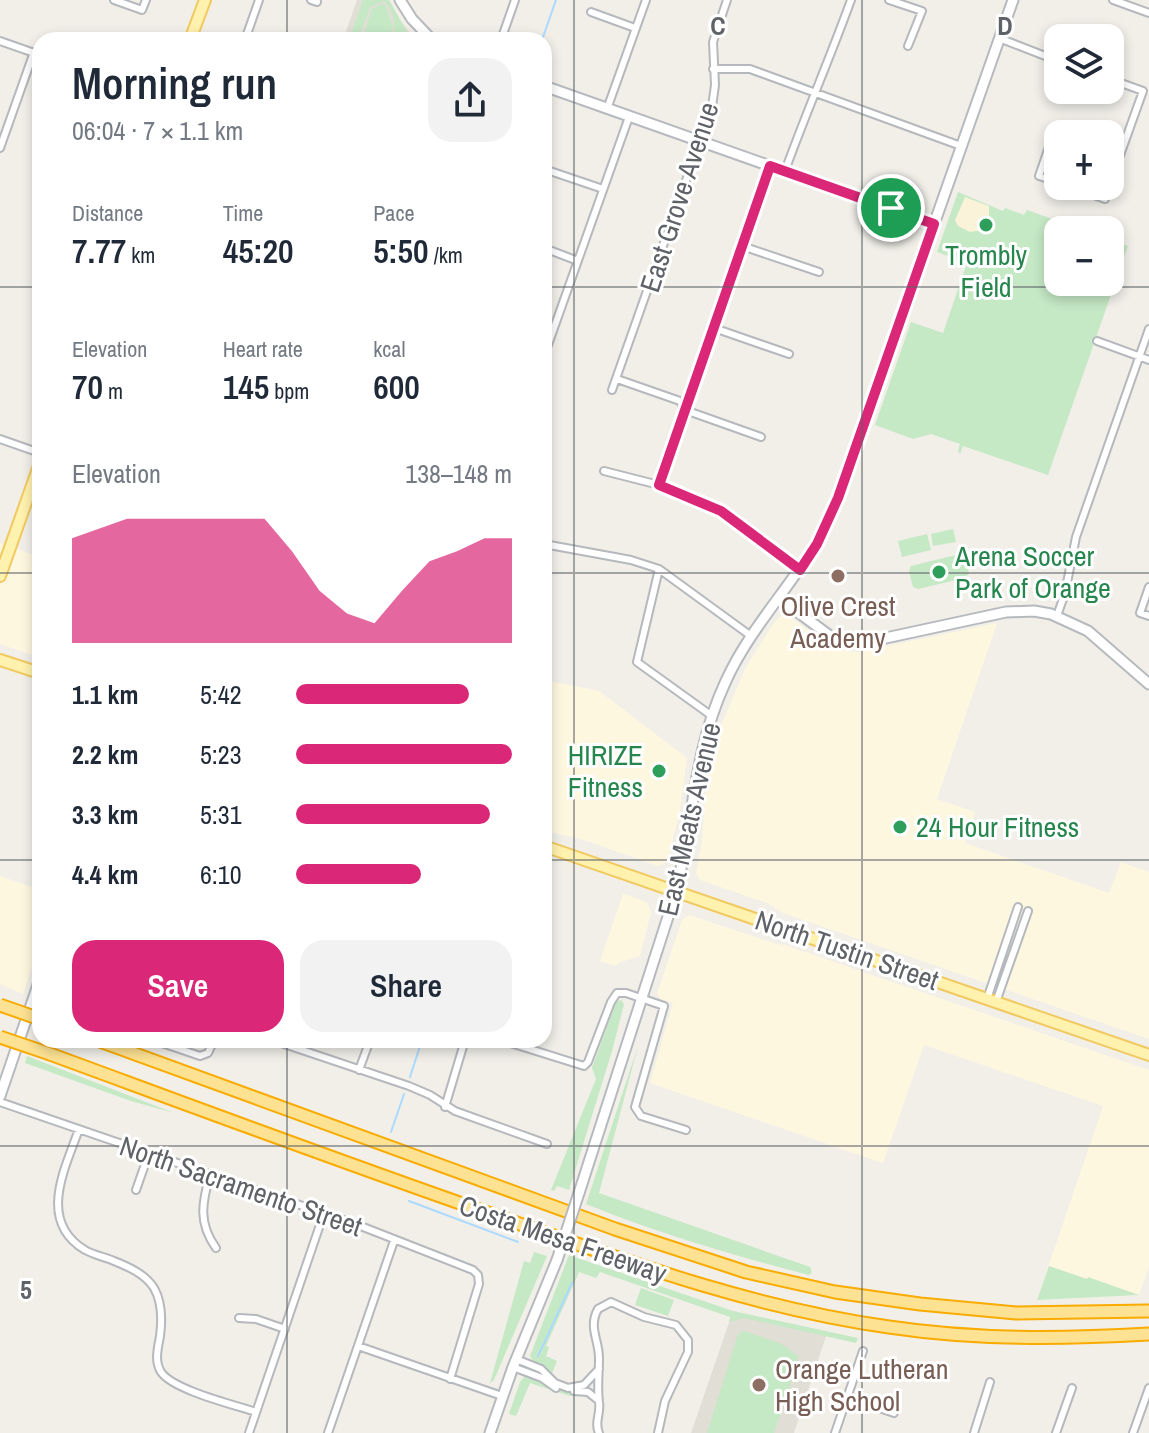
<!DOCTYPE html>
<meta charset="utf-8">
<style>
body{margin:0;font-family:"Archivo Narrow",sans-serif;background:#f2f2f3;color:#1f2937;height:100vh;display:flex;flex-direction:column;font-size:30px;white-space:nowrap}
*{box-sizing:border-box;margin:0}
p{font-size:26px;color:#747a83}
.icon{flex:none;width:44px;height:44px;fill:none;stroke:currentColor;stroke-width:2;stroke-linecap:round;stroke-linejoin:round}
.map{position:relative;flex:1;overflow:hidden}
.side{position:absolute;left:32px;top:32px;width:520px;height:1016px;display:flex;flex-direction:column;background:#fff;border-radius:24px;box-shadow:0 4px 12px #0003}
.side>*{flex:none}
.fabs{position:absolute;left:1044px;top:24px;display:grid;gap:16px}
.fabs a{display:grid;place-items:center;width:80px;height:80px;border-radius:16px;background:#fff;box-shadow:0 4px 12px #0003;font-size:40px}
.pin{position:absolute;display:grid;place-items:center;width:68px;height:68px;color:#fff;margin:-34px;border:4px solid #fff;border-radius:50%;box-shadow:0 2px 8px #0007}
.round{display:grid;place-items:center;flex:none;width:84px;height:84px;border-radius:24px;background:#f2f2f3}
.overview{display:flex;align-items:center;justify-content:space-between;height:136px;padding:0 40px}
h1{font-size:44px;font-weight:600;line-height:60px}
.metrics{display:grid;grid-template-columns:repeat(3,1fr);gap:12px;height:136px;padding:8px 40px}
.metrics div{display:grid;align-content:center}
.metrics b{font-size:34px;font-weight:600}
.metrics small{font-size:22px;font-weight:400}
.metrics p{font-size:22px}
.chart{height:224px;padding:16px 40px}
.chart p{display:flex;justify-content:space-between}
.chart svg{width:100%;height:144px;margin-top:8px;fill:#db2777;opacity:.7}
.action{display:flex;gap:16px;margin-top:auto;padding:16px 40px}
.action a{flex:1;height:92px;border-radius:24px;background:#db2777;color:#fff;font-size:32px;font-weight:600;line-height:92px;text-align:center}
.action a+a{background:#f2f2f3;color:#1f2937}
ul{padding:0 40px;list-style:none;font-size:26px}
li{display:grid;grid-template-columns:128px 96px 1fr;align-items:center;height:60px}
li i{height:20px;border-radius:10px;background:#db2777}
.map>svg:first-child{display:block}
</style>
<div class="map">
<svg width="1149" height="1433" viewBox="0 0 1149 1433">
<rect width="100%" height="100%" fill="#f1efe8"/>
<path fill="#fef7e0" d="M0,543L40,557V658L0,644Z
M786,614L829,645L844,651L859,652L997,623L937,799L975,812L965,843L1109,893L1121,862L1149,872V1039L783,913L767,903L700,880L696,873L702,841L706,783L717,735L746,667L771,627L781,615Z
M544,680L599,691L687,758L679,815L667,862L658,866L578,838L544,831Z
M0,876L40,890V943L23,994L0,984Z
M623,894L647,902L651,912L640,956L618,963L616,966L600,961Z
M689,915L777,944L785,945L1149,1070V1267L1139,1295L1037,1300L1103,1106L924,1045L883,1163L650,1083L673,1003L661,999L657,994L682,920Z"/>
<path fill="#e1ded6" d="M357,0H389L399,19L416,40H343Z
M733,1311L827,1333L794,1433H691Z"/>
<path fill="#c5e8c5" d="M363,0H389L406,30L405,40L392,37C397,26 393,9 384,1L370,7L358,40H349Z
M381,4L386,6L393,27L387,40H381L365,31L372,9Z
M958,192L1003,211L1005,208L1024,215L1027,210L1083,230H1058V282H1110V239L1128,246L1048,475L963,446L960,454L958,451L960,444L931,434L913,439L875,425L911,322L943,333L967,263L937,252Z
M953,529L956,542L933,546L931,534Z
M927,534L931,550L902,557L898,541Z
M960,554L965,558L969,573L965,578L918,589L913,587L909,571L911,566Z
M621,1000L624,1004L612,1051L569,1190L557,1186L554,1191L551,1190L596,1079L592,1068L616,1002Z
M638,1046L599,1193L810,1267L812,1272L809,1275C735,1256 657,1233 586,1204Z
M27,1056L174,1113L131,1101L25,1063Z
M534,1252L547,1256L494,1380L490,1383L524,1261L530,1263Z
M569,1255L733,1311L858,1338L856,1343L744,1318L729,1322L730,1317L600,1272L596,1278L579,1272L546,1346L549,1347L546,1356L557,1361L551,1376C547,1365 535,1366 530,1356Z
M1049,1266L1087,1279L1088,1277L1139,1295L1037,1300Z
M641,1288L674,1300L668,1316L635,1305Z
M744,1331L782,1344L799,1357L787,1377L792,1379L774,1433H707L738,1334Z
M525,1376C543,1380 557,1390 574,1394L570,1396L530,1383L516,1416L509,1414L520,1382Z"/>
<path fill="#fbf3d9" d="M965,197L989,206V222L982,230L970,232L958,226L955,220Z"/>
<g fill="none" stroke-linecap="round" stroke-linejoin="round">
<path stroke="#aadaff" stroke-width="2" d="M542,40L556,0
M410,1077L422,1040
M391,1132L404,1094
M409,1201L518,1242
M538,1356L572,1283"/>
<defs>
<path id="street" d="M114,0L142,10L146,0
M311,0L317,2
M889,0L922,11L908,46
M1113,0L1149,13
M591,12L635,28
M999,38L1058,61
M245,40L259,0
M501,40L515,0
M0,41L40,55
M713,69H750L961,146
M1110,79L1143,91L1110,183
M607,109L646,0
M1053,135L1039,176L1058,182
M0,148L34,52
M544,169L603,189
M785,171C806,113 830,58 851,0
M1069,186L1105,199L1109,186
M742,246L819,272
M544,248L578,261
M714,328L789,354
M1097,341L1149,360
M544,356L629,117
M617,379L680,401L685,410L761,437
M612,390L712,107L715,85L713,42L727,0
M0,439L40,453
M604,471L659,485L710,505L800,570
M659,485L770,166
M544,544L631,560L659,569L751,636
M659,569L637,662L712,716
M1149,587L1140,613L1149,616
M1057,616L1065,593L1076,537L1149,329
M987,999L1018,907
M996,1002L1028,911
M153,1040L200,1056L208,1053L214,1040
M272,1040L409,1086L430,1095L455,1111L547,1144
M501,1040L584,1066L588,1062L611,1002L617,993H626L664,1006L635,1107L641,1116L686,1130
M359,1070L370,1040
M0,1102L358,1225L473,1270L478,1275L479,1284L450,1379
M445,1107L465,1040
M79,1129C65,1169 37,1221 85,1250C94,1255 105,1257 114,1261C129,1267 145,1274 154,1288C162,1302 162,1321 160,1336C158,1348 154,1361 161,1372C173,1390 235,1405 256,1412
M210,1174C202,1203 198,1223 216,1248
M136,1190L149,1153
M239,1318L256,1319L285,1329
M358,1346L502,1396
M516,1359L541,1369L555,1383L568,1388L584,1385L599,1369
M513,1367L542,1378L556,1388
M574,1391L588,1392L598,1400
M847,1397L894,1413
M249,1433L324,1213
M328,1433L394,1241
M599,1433C594,1422 601,1414 599,1402C597,1387 599,1373 599,1358C599,1340 588,1327 598,1309L611,1302L644,1317L676,1325L688,1340V1352L665,1401L658,1433
M835,1433L863,1351
M974,1433L990,1382
M1056,1433L1072,1388
M1133,1433L1149,1388"/>
<path id="secondary" d="M400,0L412,19L432,40
M544,86L934,224
M779,598L830,636L858,644L1006,612L1034,611L1051,614L1088,631L1149,684
M0,1096L40,979
M579,1193L676,892C693,821 694,750 725,683C753,620 805,574 833,511L1013,0
M490,1433L513,1367L557,1260"/>
<path id="primary" d="M190,40L205,0
M0,576L40,463
M0,660L40,673
M544,846L1149,1055"/>
<path id="highway" d="M97,1040L615,1229L746,1272L835,1292L920,1304L1016,1313L1149,1311
M50,1054C205,1111 360,1169 517,1223C639,1266 760,1309 889,1327C976,1340 1062,1339 1149,1334"/>
</defs>
<use href="#street" stroke="#b5b8bc" stroke-width="10"/>
<use href="#secondary" stroke="#b6babf" stroke-width="13"/>
<use href="#primary" stroke="#f2c960" stroke-width="14"/>
<use href="#highway" stroke="#f9ab00" stroke-width="15"/>
<use href="#street" stroke="#fff" stroke-width="6"/>
<use href="#secondary" stroke="#fff" stroke-width="9"/>
<use href="#primary" stroke="#fff2af" stroke-width="10"/>
<use href="#highway" stroke="#fde293" stroke-width="11"/>
<defs>
<path id="secondary-bridge" d="M557,1260L579,1193"/>
<path id="highway-bridge" d="M0,1005L40,1019
M0,1037L50,1054"/>
</defs>
<use href="#secondary-bridge" stroke="#b6babf" stroke-width="13" stroke-linecap="butt"/>
<use href="#highway-bridge" stroke="#f9ab00" stroke-width="15" stroke-linecap="butt"/>
<use href="#secondary-bridge" stroke="#fff" stroke-width="9"/>
<use href="#highway-bridge" stroke="#fde293" stroke-width="11"/>
</g>
<g fill="none" stroke-linecap="round" stroke-linejoin="round">
<defs>
<path id="route" d="M770,166L934,224L838,498L817,544L800,570L721,511L659,485Z"/>
</defs>
<use href="#route" stroke="#fff" stroke-width="16"/>
<use href="#route" stroke="#db2777" stroke-width="10"/>
</g>
<path fill="none" stroke="#5f6368" stroke-width="2" stroke-opacity="0.55" d="M287,0V40M574,0V1433M862,0V1433M0,287H40M544,287H1149M0,573H40M544,573H1149M0,860H40M544,860H1149M287,1040V1433M0,1146H1149"/>
<g fill="#2e9e5b" stroke="#fff" stroke-width="3">
<circle cx="986" cy="225" r="8"/>
<circle cx="939" cy="572" r="8"/>
<circle cx="659" cy="771" r="8"/>
<circle cx="900" cy="827" r="8"/>
</g>
<g fill="#8d6e63" stroke="#fff" stroke-width="3">
<circle cx="838" cy="576" r="8"/>
<circle cx="759" cy="1385" r="8"/>
</g>
<g text-anchor="middle" stroke-width="6" stroke-linejoin="round" paint-order="stroke">
<g font-size="28" fill="#5f6368" stroke="#fff">
<text transform="translate(679 197) rotate(-72)" y="10">East Grove Avenue</text>
<text transform="translate(689 819) rotate(-77)" y="10">East Meats Avenue</text>
<text transform="translate(847 950) rotate(19)" y="10">North Tustin Street</text>
<text transform="translate(241 1186) rotate(19)" y="10">North Sacramento Street</text>
<text transform="translate(563 1239) rotate(19)" y="10">Costa Mesa Freeway</text>
</g>
<g font-size="28" fill="#27864d" stroke="#fff" text-anchor="start">
<text x="986" y="265" text-anchor="middle">Trombly<tspan x="986" dy="32">Field</tspan></text>
<text x="955" y="566">Arena Soccer<tspan x="955" dy="32">Park of Orange</tspan></text>
<text x="643" y="765" text-anchor="end">HIRIZE<tspan x="643" dy="32">Fitness</tspan></text>
<text x="916" y="837">24 Hour Fitness</text>
</g>
<g font-size="28" fill="#785e54" stroke="#fff">
<text x="838" y="616">Olive Crest<tspan x="838" dy="32">Academy</tspan></text>
<text x="775" y="1379" text-anchor="start">Orange Lutheran<tspan x="775" dy="32">High School</tspan></text>
</g>
</g>
<g font-size="26" text-anchor="middle" font-weight="bold" fill="#5f6368" stroke="#fff" stroke-width="6" stroke-linejoin="round" paint-order="stroke">
<text x="718" y="35">C</text>
<text x="1005" y="35">D</text>
<text x="26" y="1299">5</text>
</g>
</svg>
<div class="fabs">
<a><svg class="icon" aria-label="layers" viewBox="0 0 24 24"><path d="M12 4l9 5-9 5-9-5zM3 14l9 5 9-5"/></svg></a>
<a>+</a>
<a>−</a>
</div>
<div class="pin" style="left:891px;top:208px;background:#1e9e55"><svg class="icon" aria-label="arrive" viewBox="0 0 24 24"><path d="M6 21V4h12l-3 4 3 4H6"/></svg></div>
<section class="side">
<div class="overview"><div><h1>Morning run</h1><p>06:04 · 7 × 1.1 km</p></div><a class="round"><svg class="icon" aria-label="share" viewBox="0 0 24 24"><path d="M12 15V3M7 8l5-5 5 5M5 13v7h14v-7"/></svg></a></div>
<div class="metrics">
<div><p>Distance</p><b>7.77<small> km</small></b></div>
<div><p>Time</p><b>45:20</b></div>
<div><p>Pace</p><b>5:50<small> /km</small></b></div>
</div>
<div class="metrics">
<div><p>Elevation</p><b>70<small> m</small></b></div>
<div><p>Heart rate</p><b>145<small> bpm</small></b></div>
<div><p>kcal</p><b>600</b></div>
</div>
<div class="chart"><p><span>Elevation</span>138–148 m</p>
<svg viewBox="0 0 160 44" preserveAspectRatio="none"><path d="M0 44V12L10 9L20 6L30 6L40 6L50 6L60 6L70 6L80 16L90 28L100 35L110 38L120 28L130 19L140 16L150 12L160 12V44z"/></svg>
</div>
<ul>
<li><b>1.1 km</b>5:42<i style="width:80%"></i></li>
<li><b>2.2 km</b>5:23<i style="width:100%"></i></li>
<li><b>3.3 km</b>5:31<i style="width:90%"></i></li>
<li><b>4.4 km</b>6:10<i style="width:58%"></i></li>
</ul>
<div class="action"><a>Save</a><a>Share</a></div>
</section>
</div>
